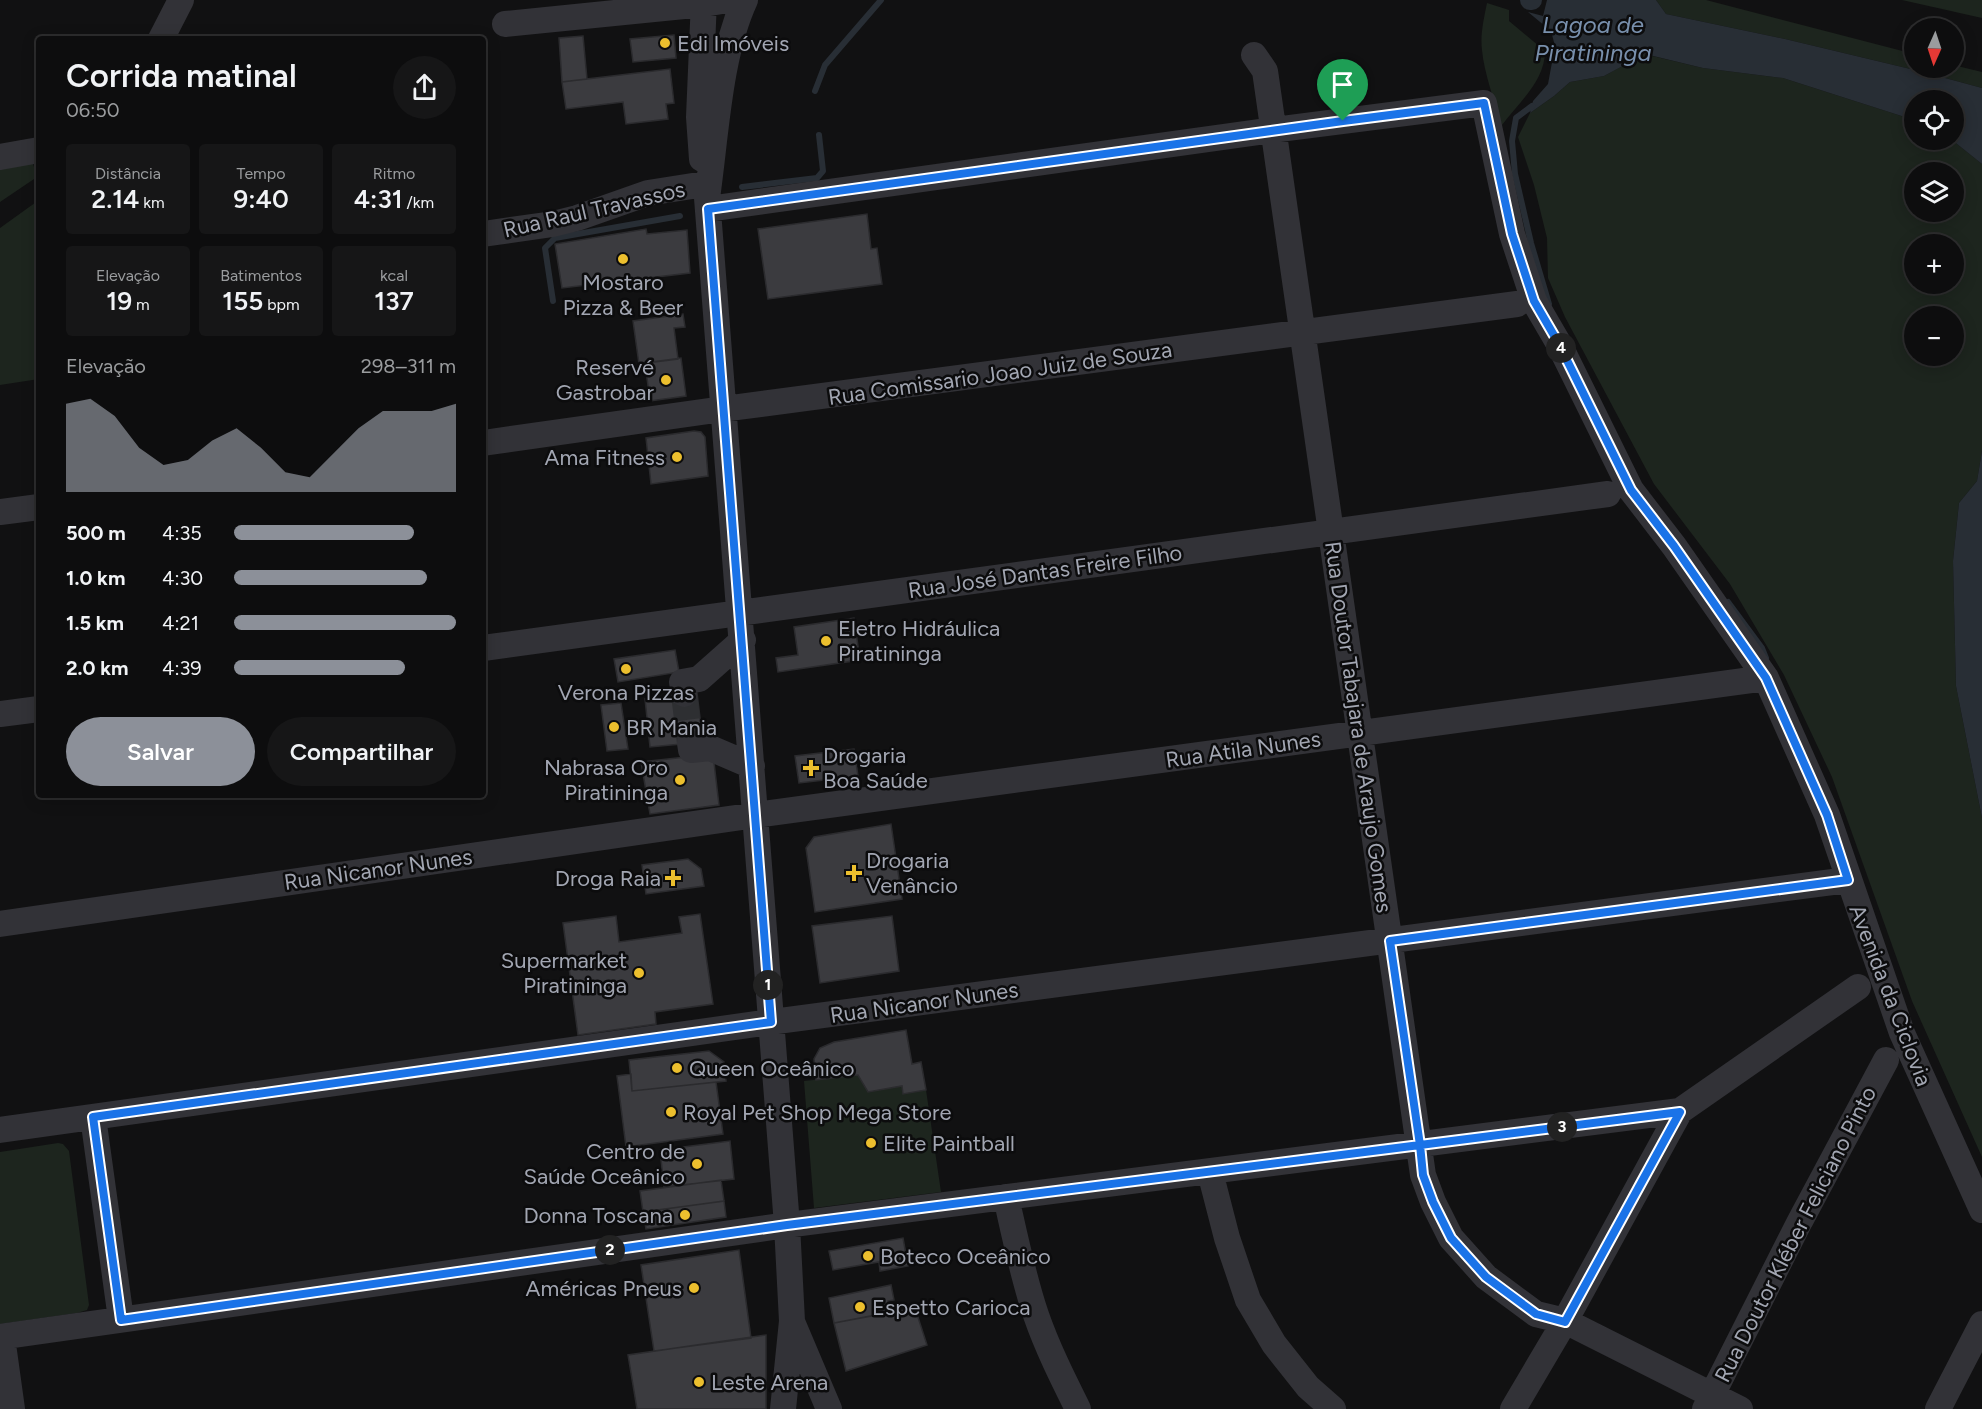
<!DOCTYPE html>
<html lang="pt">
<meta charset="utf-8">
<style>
body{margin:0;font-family:Figtree,sans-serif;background:#161617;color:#f1f3f6;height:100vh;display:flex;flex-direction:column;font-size:22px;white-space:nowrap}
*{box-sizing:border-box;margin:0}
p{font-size:20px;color:#9a9c9e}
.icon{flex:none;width:33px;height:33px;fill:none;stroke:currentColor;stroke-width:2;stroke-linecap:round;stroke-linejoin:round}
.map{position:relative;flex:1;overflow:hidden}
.drawer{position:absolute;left:36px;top:36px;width:450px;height:762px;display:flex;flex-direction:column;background:#0d0d0e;border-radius:6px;box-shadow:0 3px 15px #0003,0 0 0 2px #2d2d2e}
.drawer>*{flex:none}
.needle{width:39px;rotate:183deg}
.controls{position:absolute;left:1904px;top:18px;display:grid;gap:12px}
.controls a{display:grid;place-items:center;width:60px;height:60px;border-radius:50%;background:#0d0d0e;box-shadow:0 3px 15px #0003,0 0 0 2px #2d2d2e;font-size:30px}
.pin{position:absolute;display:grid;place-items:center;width:51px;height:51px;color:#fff;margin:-62px -26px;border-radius:50% 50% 50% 0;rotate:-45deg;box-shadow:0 0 6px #0007}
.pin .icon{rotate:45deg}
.km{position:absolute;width:30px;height:30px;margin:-15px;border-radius:50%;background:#222;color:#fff;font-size:16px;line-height:30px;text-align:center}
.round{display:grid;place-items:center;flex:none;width:63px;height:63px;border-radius:32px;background:#161617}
.summary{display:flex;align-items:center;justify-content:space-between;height:102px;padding:0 30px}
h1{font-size:33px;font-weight:600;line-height:45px}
.stats{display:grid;grid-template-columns:repeat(3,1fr);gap:9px;height:102px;padding:6px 30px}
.stats div{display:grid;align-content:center;border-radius:6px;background:#161617;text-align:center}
.stats b{font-size:26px;font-weight:600}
.stats small{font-size:16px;font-weight:400}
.stats p{font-size:16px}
.chart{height:168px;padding:12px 30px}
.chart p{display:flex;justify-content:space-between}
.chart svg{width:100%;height:108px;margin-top:6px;fill:#8c9099;opacity:.7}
.cta{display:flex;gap:12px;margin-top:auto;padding:12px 30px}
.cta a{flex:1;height:69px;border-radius:36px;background:#8c9099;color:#fff;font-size:24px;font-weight:600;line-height:69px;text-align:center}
.cta a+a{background:#161617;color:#f1f3f6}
ul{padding:0 30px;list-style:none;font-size:20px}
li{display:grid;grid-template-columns:96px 72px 1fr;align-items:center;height:45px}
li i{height:15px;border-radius:8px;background:#8c9099}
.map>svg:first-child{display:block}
</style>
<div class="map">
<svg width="1982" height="1409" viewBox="0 0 1982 1409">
<rect width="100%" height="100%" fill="#111112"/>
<path fill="#1d251e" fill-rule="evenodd" d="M1656,0H1706L1914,54V68H1953V65L1982,72V88L1923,72L1785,39L1666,14Z
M1902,0H1982V18Z
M1487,3L1509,10V21L1545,51C1545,81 1519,102 1502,125C1495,103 1484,73 1482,50C1480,35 1484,18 1487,3Z
M1644,54L1703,68L1783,78L1914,120V140H1952L1982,164V451L1977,481L1959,503L1953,561L1956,686L1982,818V1157L1912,1001L1832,777L1784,675L1730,584L1654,484L1565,317L1548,278L1547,238L1534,185L1518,137L1530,113L1554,96L1570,82L1604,76ZM1914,172H1953V212H1914ZM1914,244H1953V284H1914ZM1914,316H1953V356H1914Z
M0,157H31L37,177L0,202Z
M39,200V379L0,385V228Z
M858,1075L868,1092L902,1086L926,1090L941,1192L814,1208L804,1081Z
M58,1143L63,1144L69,1151L89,1305L87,1310L77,1313L0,1324V1152Z"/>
<path fill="#282e35" d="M1547,0H1656L1666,14L1785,39L1923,72L1982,88V164L1952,140H1953V100H1914V120L1783,78L1703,68L1645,54L1604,76L1570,82L1554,96L1530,113L1533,101L1548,84L1555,46L1551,31L1528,12L1543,16Z
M1982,451V818L1956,686L1953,561L1959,503L1977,481Z"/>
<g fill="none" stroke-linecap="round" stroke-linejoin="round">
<path stroke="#282e35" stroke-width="6" d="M815,91L825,65L881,0
M1532,106L1516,118L1512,141L1515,174L1531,243L1549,304
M742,187L817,178L823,171L819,135
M553,301L545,248L555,238L680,216
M1728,602L1762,648L1766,658"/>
<path stroke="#282e35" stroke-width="20" d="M1530,0H1532"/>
</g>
<path fill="#3b3b3f" stroke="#2b2b2e" stroke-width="1.5" d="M674,35L676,58L633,62L630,39Z
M583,36L587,79L562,82L559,38Z
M670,69L674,103L666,104L668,119L626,124L623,102L566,109L562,82Z
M867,214L871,249L877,248L882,284L768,299L758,229Z
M646,229L647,234L687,230L690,273L562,288L555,244Z
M683,314L685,327L674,328L678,359L639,364L633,321Z
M681,358L686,396L650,401L645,363Z
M694,431L701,432L705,437L708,476L651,484L646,438Z
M854,618L860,660L778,672L776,658L798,655L794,627Z
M675,650L679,672L618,682L614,659Z
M697,693L703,742L650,747L645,699Z
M621,703L628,749L607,751L601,705Z
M854,749L858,776L799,783L795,756Z
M713,754L719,805L650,814L641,762Z
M891,824L902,899L815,912L806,848L814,837Z
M688,859L701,869L704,886L646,894L642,865Z
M700,914L713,1004L655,1012L656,1024L578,1035L563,923L616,916L619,942L682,933L679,917Z
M892,916L899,971L820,983L812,926Z
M906,1030L912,1064L921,1062L926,1090L903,1094L902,1086L868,1092L858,1075L816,1080L814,1059L820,1048L834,1042Z
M709,1051L724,1062L726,1081L632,1091L629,1060Z
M631,1074L632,1091L716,1082L723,1134L626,1147L617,1076Z
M730,1141L734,1179L664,1187L660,1150Z
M721,1180L724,1201L643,1212L640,1191Z
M724,1201L726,1217L646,1229L643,1212Z
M903,1238L908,1266L880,1271L879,1262L833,1270L829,1251Z
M739,1250L751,1338L654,1351L641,1265Z
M891,1285L894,1300L888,1301L891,1312L834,1323L829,1298Z
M915,1308L927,1345L846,1371L834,1323Z
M766,1335V1409H637L628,1355Z"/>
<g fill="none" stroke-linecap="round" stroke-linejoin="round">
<path stroke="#2e2f32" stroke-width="26" stroke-dasharray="26 13" stroke-linecap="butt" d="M684,694L690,743"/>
<path stroke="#323237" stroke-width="26" d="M745,0C719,56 716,136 707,198L787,1225L792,1321L783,1409
M505,24L704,4L728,0
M161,39L181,0
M1254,55L1265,71L1423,1175L1433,1202L1451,1238L1486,1277L1536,1314L1565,1321L1740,1409
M0,157L39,150
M702,159L699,117L704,0
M708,209L1273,130L1484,103L1512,234L1534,301L1559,344L1631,490L1674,546L1766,678L1827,815L1902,1033L1982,1210
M483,234L553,224L577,218L648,193L705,184
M483,443L723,409L1517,304
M0,512L39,507
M483,648L1608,494
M684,694L682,682L699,679L743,640
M0,714L39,709
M690,743L691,750L710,748L752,766
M0,924L756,815L1766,678
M93,1117L121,1319
M0,1130L771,1022L1848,880
M1210,1172L1227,1238L1248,1300L1274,1344L1308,1387L1333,1409
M1006,1197C1015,1237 1023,1277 1036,1315C1047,1347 1063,1379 1078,1409
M793,1324L829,1409
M0,1337L787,1225L1680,1111L1858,987
M2,1337L12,1409
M1513,1409L1565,1321L1680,1111
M1705,1409L1800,1221L1886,1060
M1938,1409L1982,1324"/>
</g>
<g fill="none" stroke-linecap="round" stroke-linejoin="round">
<defs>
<path id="route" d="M1343,121L708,209L771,1022L93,1117L121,1320L787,1225L1420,1145L1423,1175L1433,1202L1451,1238L1486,1277L1536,1314L1565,1322L1680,1112L1420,1145L1390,941L1848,880L1827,815L1766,678L1674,546L1631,490L1559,344L1534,301L1512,234L1484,103L1343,121"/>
</defs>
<use href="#route" stroke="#fff" stroke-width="12"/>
<use href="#route" stroke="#1a73e8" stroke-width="8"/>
</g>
<g fill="#ecbf2e" stroke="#0c0c0d" stroke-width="2">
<circle cx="665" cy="43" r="6"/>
<circle cx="623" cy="259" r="6"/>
<circle cx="666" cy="380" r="6"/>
<circle cx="677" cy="457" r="6"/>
<circle cx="826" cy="641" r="6"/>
<circle cx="626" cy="669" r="6"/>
<circle cx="614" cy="727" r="6"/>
<path d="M808 759h6v6h6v6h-6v6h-6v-6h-6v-6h6z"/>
<circle cx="680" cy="780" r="6"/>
<path d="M851 864h6v6h6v6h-6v6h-6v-6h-6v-6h6z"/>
<path d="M670 869h6v6h6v6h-6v6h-6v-6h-6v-6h6z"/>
<circle cx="639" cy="973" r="6"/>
<circle cx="677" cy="1068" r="6"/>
<circle cx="671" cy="1112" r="6"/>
<circle cx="871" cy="1143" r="6"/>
<circle cx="697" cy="1164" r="6"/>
<circle cx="685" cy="1215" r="6"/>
<circle cx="868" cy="1256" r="6"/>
<circle cx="694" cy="1288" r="6"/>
<circle cx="860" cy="1307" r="6"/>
<circle cx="699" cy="1382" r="6"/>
</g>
<g text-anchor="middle" stroke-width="5" stroke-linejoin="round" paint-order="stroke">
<g font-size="22" fill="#a2a6b2" stroke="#0c0c0d" text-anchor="start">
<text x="677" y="51">Edi Imóveis</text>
<text x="623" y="290" text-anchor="middle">Mostaro<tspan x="623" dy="25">Pizza &amp; Beer</tspan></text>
<text x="654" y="375" text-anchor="end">Reservé<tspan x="654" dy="25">Gastrobar</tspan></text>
<text x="665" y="465" text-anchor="end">Ama Fitness</text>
<text x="838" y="636">Eletro Hidráulica<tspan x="838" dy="25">Piratininga</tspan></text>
<text x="626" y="700" text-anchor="middle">Verona Pizzas</text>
<text x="626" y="735">BR Mania</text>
<text x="823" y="763">Drogaria<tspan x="823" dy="25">Boa Saúde</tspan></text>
<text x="668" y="775" text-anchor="end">Nabrasa Oro<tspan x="668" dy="25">Piratininga</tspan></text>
<text x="866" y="868">Drogaria<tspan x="866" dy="25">Venâncio</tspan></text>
<text x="661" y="886" text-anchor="end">Droga Raia</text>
<text x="627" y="968" text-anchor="end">Supermarket<tspan x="627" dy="25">Piratininga</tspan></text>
<text x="689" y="1076">Queen Oceânico</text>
<text x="683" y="1120">Royal Pet Shop Mega Store</text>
<text x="883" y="1151">Elite Paintball</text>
<text x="685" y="1159" text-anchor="end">Centro de<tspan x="685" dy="25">Saúde Oceânico</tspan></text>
<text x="673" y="1223" text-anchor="end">Donna Toscana</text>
<text x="880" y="1264">Boteco Oceânico</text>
<text x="682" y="1296" text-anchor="end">Américas Pneus</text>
<text x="872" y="1315">Espetto Carioca</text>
<text x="711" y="1390">Leste Arena</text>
</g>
<g font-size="22" fill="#a2a6b2" stroke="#0c0c0d">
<text transform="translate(594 209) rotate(-13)" y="8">Rua Raul Travassos</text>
<text transform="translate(1000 373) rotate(-8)" y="8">Rua Comissario Joao Juiz de Souza</text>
<text transform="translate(1045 571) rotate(-8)" y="8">Rua José Dantas Freire Filho</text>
<text transform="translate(1359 727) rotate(82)" y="8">Rua Doutor Tabajara de Araujo Gomes</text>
<text transform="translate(1243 749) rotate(-8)" y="8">Rua Atila Nunes</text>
<text transform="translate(378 869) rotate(-8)" y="8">Rua Nicanor Nunes</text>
<text transform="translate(1891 995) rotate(69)" y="8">Avenida da Ciclovia</text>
<text transform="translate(924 1002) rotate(-8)" y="8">Rua Nicanor Nunes</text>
<text transform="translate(1795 1234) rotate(-63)" y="8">Rua Doutor Kléber Feliciano Pinto</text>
</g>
<g font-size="24" font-style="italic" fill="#7990ad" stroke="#0c0c0d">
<text x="1593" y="33">Lagoa de<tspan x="1593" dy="28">Piratininga</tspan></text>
</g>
</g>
</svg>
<div class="controls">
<a><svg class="needle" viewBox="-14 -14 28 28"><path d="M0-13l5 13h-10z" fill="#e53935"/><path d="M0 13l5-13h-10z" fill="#9a9c9e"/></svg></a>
<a><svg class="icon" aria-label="locate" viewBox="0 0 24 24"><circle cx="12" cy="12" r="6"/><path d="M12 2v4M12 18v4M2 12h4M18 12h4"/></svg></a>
<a><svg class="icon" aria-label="layers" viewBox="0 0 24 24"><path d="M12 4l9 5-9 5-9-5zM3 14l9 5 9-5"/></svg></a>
<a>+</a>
<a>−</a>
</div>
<div class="pin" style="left:1343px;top:121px;background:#1e9e55"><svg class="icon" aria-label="arrive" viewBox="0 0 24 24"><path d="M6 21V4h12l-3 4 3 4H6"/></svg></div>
<b class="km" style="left:768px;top:985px">1</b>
<b class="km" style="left:610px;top:1250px">2</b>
<b class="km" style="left:1562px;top:1127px">3</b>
<b class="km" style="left:1561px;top:348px">4</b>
<section class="drawer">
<div class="summary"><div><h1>Corrida matinal</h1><p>06:50</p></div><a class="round"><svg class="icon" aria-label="share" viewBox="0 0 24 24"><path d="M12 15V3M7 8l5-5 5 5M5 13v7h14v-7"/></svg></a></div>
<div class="stats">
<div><p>Distância</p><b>2.14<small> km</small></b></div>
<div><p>Tempo</p><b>9:40</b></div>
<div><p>Ritmo</p><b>4:31<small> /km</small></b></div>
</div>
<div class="stats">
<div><p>Elevação</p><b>19<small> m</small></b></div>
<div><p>Batimentos</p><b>155<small> bpm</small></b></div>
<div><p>kcal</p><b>137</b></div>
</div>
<div class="chart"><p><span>Elevação</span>298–311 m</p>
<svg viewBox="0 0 160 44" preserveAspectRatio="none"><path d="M0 44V8L10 6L20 13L30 26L40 33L50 31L60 23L70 18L80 26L90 36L100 38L110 28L120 18L130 11L140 11L150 11L160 8V44z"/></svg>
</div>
<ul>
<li><b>500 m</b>4:35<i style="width:81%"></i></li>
<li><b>1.0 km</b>4:30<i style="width:87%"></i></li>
<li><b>1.5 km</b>4:21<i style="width:100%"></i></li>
<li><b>2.0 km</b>4:39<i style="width:77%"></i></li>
</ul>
<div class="cta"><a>Salvar</a><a>Compartilhar</a></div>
</section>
</div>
